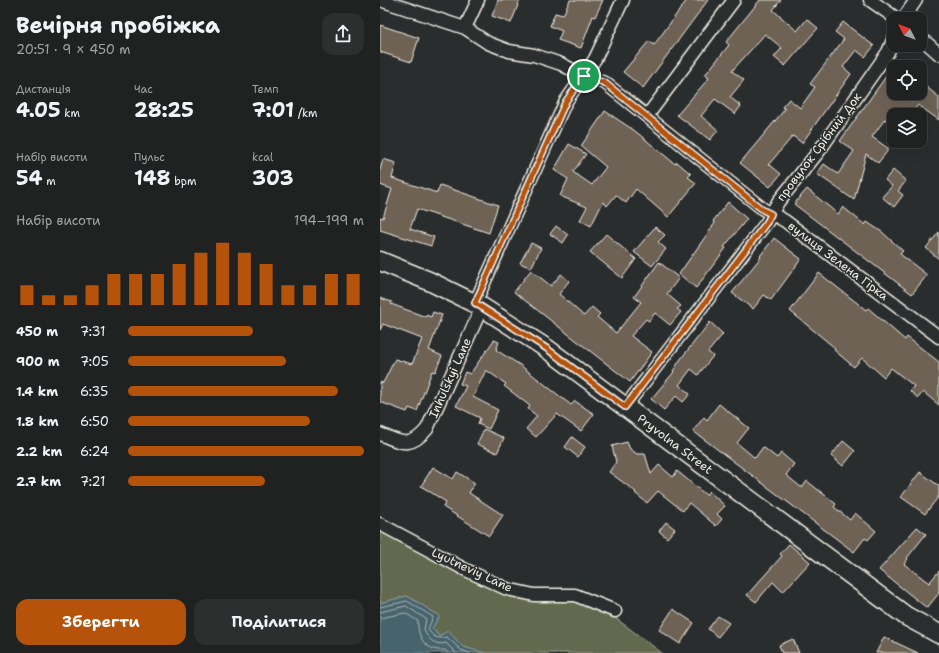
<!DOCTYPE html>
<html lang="uk">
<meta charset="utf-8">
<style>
body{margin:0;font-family:"Shantell Sans",sans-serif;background:#2d2f2f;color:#f1f3f6;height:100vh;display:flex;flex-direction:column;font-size:15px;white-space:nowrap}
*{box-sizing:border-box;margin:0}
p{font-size:13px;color:#a2a4a5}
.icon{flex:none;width:22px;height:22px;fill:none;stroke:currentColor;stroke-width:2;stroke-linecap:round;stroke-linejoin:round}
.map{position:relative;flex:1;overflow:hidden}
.drawer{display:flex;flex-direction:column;background:#202222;width:380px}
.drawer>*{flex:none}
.needle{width:26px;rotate:312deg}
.buttons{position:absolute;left:507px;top:12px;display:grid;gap:8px}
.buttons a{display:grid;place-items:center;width:40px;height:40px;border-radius:8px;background:#202222;box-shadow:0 4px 16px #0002,0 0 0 1px #3d3f40;font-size:20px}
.pin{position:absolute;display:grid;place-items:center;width:34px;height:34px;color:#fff;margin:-17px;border:2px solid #fff;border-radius:50%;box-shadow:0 1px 4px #0007}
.round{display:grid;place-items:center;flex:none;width:42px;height:42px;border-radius:12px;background:#2d2f2f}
.headline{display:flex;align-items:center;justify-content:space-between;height:68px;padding:0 16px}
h1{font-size:22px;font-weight:700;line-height:30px}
.figures{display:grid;grid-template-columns:repeat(3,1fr);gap:6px;height:68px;padding:4px 16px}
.figures div{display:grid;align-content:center}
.figures b{font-size:20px;font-weight:700}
.figures small{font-size:11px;font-weight:400}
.figures p{font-size:11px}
.chart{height:112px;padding:8px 16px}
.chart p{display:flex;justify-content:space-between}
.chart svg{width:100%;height:72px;margin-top:4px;stroke:#b45309;stroke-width:6}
.cta{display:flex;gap:8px;margin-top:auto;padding:8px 16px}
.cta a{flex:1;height:46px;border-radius:12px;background:#b45309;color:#fff;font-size:16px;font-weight:700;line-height:46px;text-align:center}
.cta a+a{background:#2d2f2f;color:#f1f3f6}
ul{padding:0 16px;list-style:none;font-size:13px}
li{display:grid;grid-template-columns:64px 48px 1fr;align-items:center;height:30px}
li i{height:10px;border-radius:5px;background:#b45309}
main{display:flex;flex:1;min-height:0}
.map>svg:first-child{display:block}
</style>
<main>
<section class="drawer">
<div class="headline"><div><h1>Вечірня пробіжка</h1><p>20:51 · 9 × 450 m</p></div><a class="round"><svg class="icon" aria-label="share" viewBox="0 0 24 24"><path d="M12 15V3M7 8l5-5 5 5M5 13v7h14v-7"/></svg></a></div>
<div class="figures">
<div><p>Дистанція</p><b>4.05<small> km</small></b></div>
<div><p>Час</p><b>28:25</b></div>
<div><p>Темп</p><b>7:01<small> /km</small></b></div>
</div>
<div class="figures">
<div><p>Набір висоти</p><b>54<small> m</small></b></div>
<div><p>Пульс</p><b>148<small> bpm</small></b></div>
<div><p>kcal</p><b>303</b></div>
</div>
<div class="chart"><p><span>Набір висоти</span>194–199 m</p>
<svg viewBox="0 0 160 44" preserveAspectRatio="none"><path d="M5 44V32M15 44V38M25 44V38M35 44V32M45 44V25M55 44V25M65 44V25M75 44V19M85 44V12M95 44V6M105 44V12M115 44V19M125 44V32M135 44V32M145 44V25M155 44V25"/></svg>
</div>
<ul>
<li><b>450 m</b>7:31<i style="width:53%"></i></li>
<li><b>900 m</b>7:05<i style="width:67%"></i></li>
<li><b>1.4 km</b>6:35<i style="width:89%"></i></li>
<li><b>1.8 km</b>6:50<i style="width:77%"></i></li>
<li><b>2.2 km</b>6:24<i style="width:100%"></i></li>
<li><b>2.7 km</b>7:21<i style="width:58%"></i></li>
</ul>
<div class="cta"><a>Зберегти</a><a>Поділитися</a></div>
</section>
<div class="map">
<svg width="559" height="653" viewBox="0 0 559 653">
<rect width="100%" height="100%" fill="#2a2d2e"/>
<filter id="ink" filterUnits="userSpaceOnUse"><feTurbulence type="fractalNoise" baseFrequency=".025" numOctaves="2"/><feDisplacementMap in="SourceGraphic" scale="8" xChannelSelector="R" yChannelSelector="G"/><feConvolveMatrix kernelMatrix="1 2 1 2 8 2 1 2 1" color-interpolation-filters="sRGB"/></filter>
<g filter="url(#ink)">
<path fill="#62694f" stroke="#abad9c" d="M0,520L124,585L239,609L234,617L282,653H105L83,647L68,631L59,636L52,628L60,616L27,596L0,603Z"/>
<path fill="#47636c" stroke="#8c9c9e" d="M27,596L60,616L52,628L59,636L68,631L83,647L105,653H0V603Z"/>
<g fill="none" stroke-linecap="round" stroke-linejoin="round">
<path stroke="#afb8b6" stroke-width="1" d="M0,607L27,601L53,617L48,629C53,638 58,639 67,637L81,650L90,653
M0,612L26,606L46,619L44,630C48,640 56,646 66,643L76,653
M0,618L25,613L38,621C37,637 46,652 65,650L68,653"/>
</g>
<path fill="#6e6254" stroke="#f4f1e8" d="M118,0H140L131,23L112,16Z
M190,0H223L215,17L213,16L201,48L178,40L182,31L170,26L175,13L183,15Z
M307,0H328L263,88L243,72L269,41L274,45Z
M380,0H401L393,10L417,31L427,19L438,28L405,66L394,57L402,48L385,34L352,71L364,80L350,97L361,106L355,114L335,99L321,116L338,130L330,140L297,115L329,78L325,75L349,45L346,42Z
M463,22L494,46L485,57L476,50L463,67L471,74L422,143L413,136L389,164L401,174L390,187L360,163L405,109L402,107L409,99L420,108L435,87L430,84L464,39L455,32Z
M0,25L39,38L31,62L0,52Z
M514,65V93H540V82L559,97V120L538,105L530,115H514V126L505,119L492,137L509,149L498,163L486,154L474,200L437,174L444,164L458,174L474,151L460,141Z
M225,111L255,131L295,164L297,162L311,174L308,177L316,183L288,217L256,189L246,203L236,195L227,206L223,202L211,226L200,220L207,207L180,196L188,179L174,170L189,144L206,154L193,172L212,185L226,167L201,146Z
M3,159L16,163L12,178L57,193L60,185L118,205L109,233L37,209L30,229L54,237L51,246L0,230V217L3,218L12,189L0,185V170Z
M513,170L526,181L518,191L523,195L514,207L502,197L512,186L505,180Z
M427,189L458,214L463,207L485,225L487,222L502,232L523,251L520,254L547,275L532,294L414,204Z
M348,202L367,219L344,247L346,248L316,288L299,274L335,223L333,221Z
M176,226L188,235L183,243L170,234Z
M275,227L285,235L278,242L286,249L272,266L254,252Z
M559,232V259L546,248Z
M226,234L256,259L242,278L210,252Z
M394,238L421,259L391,300L384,295L373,309L352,293L381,257L380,256Z
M151,243L161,248L151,268L140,263Z
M279,262L299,278L287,294L301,306L297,309L301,312L290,325L275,313L269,321L266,319L251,336L272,352L250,382L134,292L151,270L171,286L181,274L189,281L179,294L204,316L212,307L220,314L217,317L236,333L261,302L254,297Z
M439,273L486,310L488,308L525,340L527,337L559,362V405L543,392L538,398L530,391L534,386L511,368L504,377L482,358L474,367L454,350L455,348L410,311Z
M0,298L12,302L11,304L46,317V315L51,317L53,312L62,315L49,350L62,356L55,372L52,371L37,411L29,408L27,412L0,402V382L3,383L15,359L32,364L42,339L3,324L0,330Z
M330,322L343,334L328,352L333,356L318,375L311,369L299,385L310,394L303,402L296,396L284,410L271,399L294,372L293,371L300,360Z
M114,340L119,342L116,350L140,365L191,405L195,401L214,414L201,431L177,414L156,437L146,429L157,416L148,409L150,406L124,386L126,384L106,370L93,397L118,410L109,429L98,424L100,418L76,406L86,386L80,384L85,372L90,374Z
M339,404L369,428L357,443L375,458L383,447L397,458L401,453L414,464L406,475L422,488L427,481L456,504L454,507L470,520L475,513L496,531L488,540L485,538L474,552L313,431L324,417L327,420Z
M104,429L124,438L117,453L97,444Z
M192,437L205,447L198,457L185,447Z
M463,441L475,451L463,466L451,456Z
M247,442L250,449L257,454H265L271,474L279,465L293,477L297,471L326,495L329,491L345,506L337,514L342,519L336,526L309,503L303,511L278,491L267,503L255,493L256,492L229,472L236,462L232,446Z
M53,467L73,479L77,472L95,483L89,493L123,515L109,536L63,507L66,502L41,486Z
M540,472L559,486V496L545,514L521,497Z
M286,522L295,529L287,538L279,531Z
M537,527L546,534L527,558L528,559L524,564L549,583L559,571V593L547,608L499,570Z
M409,544L430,562L403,592L393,582L376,602L367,595L402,556L400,554Z
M293,609L314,623L300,644L279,630Z
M338,616L349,623L338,637L328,629Z
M504,637L538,653H496Z
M413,639L419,653H402L399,645Z"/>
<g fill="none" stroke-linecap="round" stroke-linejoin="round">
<defs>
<path id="street" d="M0,0L85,28L108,43L129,51L154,55L181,64L204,76L225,83L383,209L405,221L559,337
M490,0L517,19
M523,19L536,0
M85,28L98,0
M540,37L559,54
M267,116L354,0
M95,303L186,101L215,59L243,0
M245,407L387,222L398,202L439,151L508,52L514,38
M0,434C22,443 30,449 47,429L102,307
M0,524L86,570L127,589L154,595H195L235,611"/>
<path id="secondary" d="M0,261L49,281L102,307L166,348L526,616L559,634"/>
</defs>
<use href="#street" stroke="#f4f1e8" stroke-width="15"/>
<use href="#secondary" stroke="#f4f1e8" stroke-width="21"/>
<use href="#street" stroke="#2a2d2e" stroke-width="12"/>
<use href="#secondary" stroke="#2a2d2e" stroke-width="18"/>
</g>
</g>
<g fill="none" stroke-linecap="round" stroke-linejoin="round" filter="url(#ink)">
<defs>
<path id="route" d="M204,76L225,83L383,210L391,214L387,222L245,407L166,348L95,303L186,101Z"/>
</defs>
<use href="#route" stroke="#fff" stroke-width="8"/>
<use href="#route" stroke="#b45309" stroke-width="5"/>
</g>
<g text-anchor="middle" stroke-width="3" stroke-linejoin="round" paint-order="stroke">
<g font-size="12" fill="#f4f1e8" stroke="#2a2d2e">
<text transform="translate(439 147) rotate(-53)" y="4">провулок Срібний Док</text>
<text transform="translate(458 261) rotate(37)" y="4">вулиця Зелена Гірка</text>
<text transform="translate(70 378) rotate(-66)" y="4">Inhulskyi Lane</text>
<text transform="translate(295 444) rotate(37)" y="4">Pryvolna Street</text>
<text transform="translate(92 570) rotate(25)" y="4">Lyutneviy Lane</text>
</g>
</g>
</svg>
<div class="buttons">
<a><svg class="needle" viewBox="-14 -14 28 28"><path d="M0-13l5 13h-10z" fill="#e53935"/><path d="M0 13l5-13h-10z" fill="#a2a4a5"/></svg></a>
<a><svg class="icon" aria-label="locate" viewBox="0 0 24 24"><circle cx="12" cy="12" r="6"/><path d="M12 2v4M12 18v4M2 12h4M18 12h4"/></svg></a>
<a><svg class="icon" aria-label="layers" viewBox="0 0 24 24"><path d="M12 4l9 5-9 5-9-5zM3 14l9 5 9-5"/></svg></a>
</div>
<div class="pin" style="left:204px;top:76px;background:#1e9e55"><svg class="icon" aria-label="arrive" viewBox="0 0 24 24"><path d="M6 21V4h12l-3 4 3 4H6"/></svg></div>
</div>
</main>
